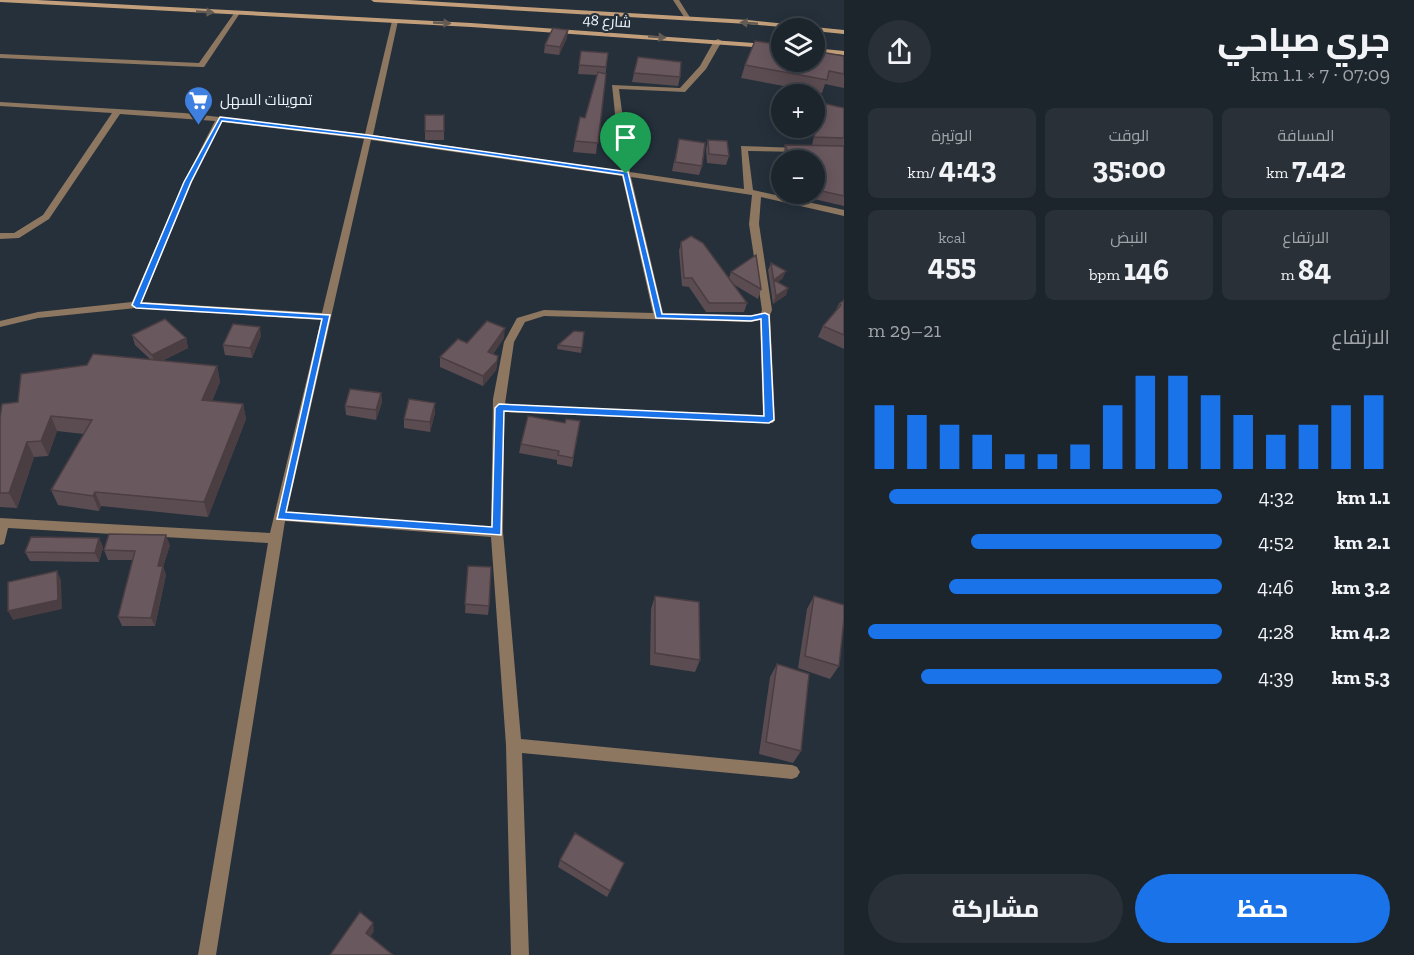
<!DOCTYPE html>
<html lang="ar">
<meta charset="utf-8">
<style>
body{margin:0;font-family:"Zilla Slab",Cairo,serif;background:#293038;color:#f1f3f6;direction:rtl;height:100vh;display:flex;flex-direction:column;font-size:22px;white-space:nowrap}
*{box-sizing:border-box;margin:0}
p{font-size:20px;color:#a0a4a9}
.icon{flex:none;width:33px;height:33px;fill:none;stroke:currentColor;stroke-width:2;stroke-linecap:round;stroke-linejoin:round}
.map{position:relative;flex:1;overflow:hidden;direction:ltr}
.drawer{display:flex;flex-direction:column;background:#1c242c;width:570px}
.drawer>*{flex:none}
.tools{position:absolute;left:771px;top:18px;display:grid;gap:12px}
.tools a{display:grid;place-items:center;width:54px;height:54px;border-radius:50%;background:#1c242c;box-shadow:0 3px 15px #0003,0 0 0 2px #3a4148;font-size:30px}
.pin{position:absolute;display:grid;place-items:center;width:51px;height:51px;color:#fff;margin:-62px -26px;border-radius:50% 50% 50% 0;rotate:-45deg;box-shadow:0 0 6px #0007}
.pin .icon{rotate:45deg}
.round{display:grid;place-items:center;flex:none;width:63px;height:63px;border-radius:32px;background:#293038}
.head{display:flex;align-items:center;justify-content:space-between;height:102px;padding:0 24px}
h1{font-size:33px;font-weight:800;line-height:45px}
.figures{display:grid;grid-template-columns:repeat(3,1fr);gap:9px;height:102px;padding:6px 24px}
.figures div{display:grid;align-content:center;border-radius:9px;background:#293038;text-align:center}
.figures b{font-size:30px;font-weight:800}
.figures small{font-size:16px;font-weight:400}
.figures p{font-size:16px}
.chart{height:168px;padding:12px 24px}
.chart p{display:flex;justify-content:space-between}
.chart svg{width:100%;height:108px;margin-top:6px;stroke:#1a73e8;stroke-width:6}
.cta{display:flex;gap:12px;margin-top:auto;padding:12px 24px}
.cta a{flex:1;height:69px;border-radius:36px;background:#1a73e8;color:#fff;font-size:24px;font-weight:800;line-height:69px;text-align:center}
.cta a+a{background:#293038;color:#f1f3f6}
ul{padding:0 24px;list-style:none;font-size:20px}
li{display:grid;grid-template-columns:96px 72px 1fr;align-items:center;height:45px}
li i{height:15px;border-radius:8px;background:#1a73e8}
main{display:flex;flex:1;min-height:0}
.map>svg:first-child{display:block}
</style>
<main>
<section class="drawer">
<div class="head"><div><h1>جري صباحي</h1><p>07:09 · 7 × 1.1 km</p></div><a class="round"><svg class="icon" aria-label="share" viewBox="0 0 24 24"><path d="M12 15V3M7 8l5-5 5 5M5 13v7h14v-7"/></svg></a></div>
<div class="figures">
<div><p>المسافة</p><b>7.42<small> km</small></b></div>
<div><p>الوقت</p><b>35:00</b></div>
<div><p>الوتيرة</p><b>4:43<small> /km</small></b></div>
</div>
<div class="figures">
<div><p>الارتفاع</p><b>84<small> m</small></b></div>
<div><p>النبض</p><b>146<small> bpm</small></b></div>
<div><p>kcal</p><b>455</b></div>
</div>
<div class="chart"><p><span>الارتفاع</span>21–29 m</p>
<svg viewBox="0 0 160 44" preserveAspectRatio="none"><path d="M5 44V18M15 44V22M25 44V26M35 44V30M45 44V38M55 44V38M65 44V34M75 44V18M85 44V6M95 44V6M105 44V14M115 44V22M125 44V30M135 44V26M145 44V18M155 44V14"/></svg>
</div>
<ul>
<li><b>1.1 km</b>4:32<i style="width:94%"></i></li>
<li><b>2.1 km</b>4:52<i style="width:71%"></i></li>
<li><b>3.2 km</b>4:46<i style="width:77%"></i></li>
<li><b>4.2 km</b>4:28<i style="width:100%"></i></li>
<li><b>5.3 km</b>4:39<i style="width:85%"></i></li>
</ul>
<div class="cta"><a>حفظ</a><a>مشاركة</a></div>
</section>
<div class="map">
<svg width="844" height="955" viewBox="0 0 844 955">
<rect width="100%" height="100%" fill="#25303b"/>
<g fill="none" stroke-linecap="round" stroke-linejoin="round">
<path fill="#8d7760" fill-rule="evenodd" d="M673,0H679L691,19L690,20H686Z
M235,12L240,13L204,67H201L0,58V54L199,63Z
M395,19L398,21L373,135L621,171L612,85L680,88L700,66L714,41L718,39L722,41L706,69L685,92L619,89L630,172L744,189L741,146L801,148L805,150L804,152L748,151L753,190L844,210V216L761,197L759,224L772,310L770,315L775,420L773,423L504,412L503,532L521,739L792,765L797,767L800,772L797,777L792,779L522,753L529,955H511L506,745L491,537L285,521L216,955H198L268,543L8,528L4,544L0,545V518L270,533L321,320L136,308L38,318L0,327V321L38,312L132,302L184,182L215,121L120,114L49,219L19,238L0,239V233H14L43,215L112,113L0,106V102L184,113L365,134L392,21ZM222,122L364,139L322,313L142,302L192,182ZM371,140L622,176L653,313L544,310L517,318L504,342L493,399L491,527L287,512ZM631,177L752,195L749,224L762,310L761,313L751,316L663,313ZM544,316L751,322L760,320L763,416L505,404L514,342L525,322Z"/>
<path fill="#c29f7a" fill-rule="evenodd" d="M0,0H37L471,23L782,45V49L471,27L0,2Z
M371,0H408L748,20L807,26L810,28H792L748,24L374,2Z
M814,27L844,30V34L814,31V28H811Z
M814,48L844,51V55L814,52Z"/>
</g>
<path fill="#5b4c52" d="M567,38L559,55L544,53L545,45Z
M581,51L608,53L596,154L573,152L575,141L585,118L597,75L578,74Z
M844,56V88L825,84L822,93L741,78L745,65Z
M634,73L680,77L678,86L632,82Z
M822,103L844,108V206L814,199L816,193H814V160H785L783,154L785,145H812Z
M425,115H444V140H425Z
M679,139L702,166L699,175L672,171Z
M708,140L729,156L726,165L707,163L706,149Z
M681,242L729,278L731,272L761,289L758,299L733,284L747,303L744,312H706L689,287L682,286L679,251Z
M771,263L783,278L778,282L788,288L786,295L773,304L768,270Z
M844,300V349L818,337L823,326L836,310L839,304Z
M584,332L581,353L557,349L558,345Z
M132,335L186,338L188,348L162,361L217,366L220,382L212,401L243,404L246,419L208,517L101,506L99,511L58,505L51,490L84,434L57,431L48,456L34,457L17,508L0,507V418L18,402L150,359L135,345Z
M261,336L252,358L225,355L223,345Z
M504,338L493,354L497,365L496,370L483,386L440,367V357L467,343Z
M381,393L382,402L376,420L346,415L345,406Z
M435,413L430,432L404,428V419Z
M580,421L572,467L557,464V460L519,453L521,444L565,423Z
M99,538L103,547L99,562L30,561L25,552Z
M170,545L163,567L166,575L155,626H122L118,617L133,560H108L104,550Z
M468,566L489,606L488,615L465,613Z
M655,596L700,660L695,672L650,665L651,609Z
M814,596L839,666L830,679L798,668L807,609Z
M777,664L801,751L793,763L759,754L770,677Z
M560,860L610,891L607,897L558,867Z"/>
<path fill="#4a3e42" d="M568,30L567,38L559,55L560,47Z
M786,271L783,278L774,285V281Z
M788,288L786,295L773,304L776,296Z
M260,327L261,336L252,358L250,348Z
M505,328L504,338L487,361L488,352Z
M186,338L188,348L155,364L152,355Z
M498,356L496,370L483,386V376Z
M217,366L220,382L206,415L202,400Z
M381,393L382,402L376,420V410Z
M435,403V413L430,432V422Z
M243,404L246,419L208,517L204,502Z
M51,416L57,431L48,456L41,441Z
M27,442L34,457L17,508L9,493Z
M95,492L101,506L99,511L93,496Z
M166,535L170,545L163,567L166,575L155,626L151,618L158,566Z
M99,538L103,547L99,562L95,553Z
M57,571L61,580L62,609L13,620L8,611Z
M373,923L374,931L368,941L366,933Z"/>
<path fill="#6a585f" stroke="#4a3e42" stroke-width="1.5" d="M553,28L568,30L560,47L545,45Z
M755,41L782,45V62H814V51L844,56V74L829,71L827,80L745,65Z
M581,51L608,53L606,67L579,65Z
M638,57L681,62L680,77L634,73Z
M598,72L606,74L598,143L575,141L580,117L585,118Z
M822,103L844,108V138L814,137Z
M425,115H444V131H425Z
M679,139L705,143L702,166L675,162Z
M708,140L727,141L729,156L709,154Z
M785,145L844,146V196L817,190L819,184H814V160H792Z
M691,236L703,243L747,303H709L692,278H684L681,242Z
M756,255L761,289L731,272Z
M771,263L786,271L774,280L788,288L776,296Z
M844,300V335L823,326L841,305L839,304Z
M165,319L186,338L152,355L132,335Z
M487,321L505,328L488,352L498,356L497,361L483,376L440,357L458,339L467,343Z
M233,324L260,327L250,348L223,345Z
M574,331L584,332L582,348L558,345Z
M93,354L217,366L202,400L243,404L204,502L95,492L93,496L51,490L92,420L51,416L41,441L27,442L9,493H0V418L2,404L18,402L21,374L87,365Z
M350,389L381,393L376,410L345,406Z
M409,399L435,403L430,422L404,419Z
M528,416L565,423L566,419L580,421L573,458L558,455L559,451L521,444Z
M109,534L166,535L158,566H163L151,618L118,617L135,551L104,550Z
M31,537L99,538L95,553L25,552Z
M468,566L491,567L489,606L465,604Z
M57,571L58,600L8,611V582Z
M655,596L699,602L700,660L655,653Z
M814,596L844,605V619L839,666L805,656Z
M777,664L809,674L801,751L766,742Z
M575,833L624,863L610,891L560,860Z
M360,912L373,923L366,933L393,955H330Z"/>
<defs><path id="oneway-solid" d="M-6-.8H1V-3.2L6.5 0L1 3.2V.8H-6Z" transform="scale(1.5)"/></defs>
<g fill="#645c54">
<use href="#oneway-solid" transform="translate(205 12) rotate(3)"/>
<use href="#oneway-solid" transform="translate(442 23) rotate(3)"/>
<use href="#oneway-solid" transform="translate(749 23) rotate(-175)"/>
<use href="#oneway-solid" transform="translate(657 37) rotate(4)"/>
</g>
<path fill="#1a73e8" stroke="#fff" stroke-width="1.5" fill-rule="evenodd" d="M220,117L368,135L628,172L662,314L751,316L765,313L769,315L774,420L769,423L504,411L501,535L277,519L322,319L136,308L132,305L184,182ZM222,121L368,138L623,175L656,318L751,321L761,319L764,416L499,404L495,408L492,527L286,512L330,315L141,303L191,182Z"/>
<defs>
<symbol id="supermarket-pin" viewBox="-11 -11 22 30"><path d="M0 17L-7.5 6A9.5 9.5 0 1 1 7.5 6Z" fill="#3f7fe0" stroke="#25303b"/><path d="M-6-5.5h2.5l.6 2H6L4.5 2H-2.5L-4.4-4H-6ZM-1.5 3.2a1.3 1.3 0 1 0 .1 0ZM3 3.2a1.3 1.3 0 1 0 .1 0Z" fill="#fff"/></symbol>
</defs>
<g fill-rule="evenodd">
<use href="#supermarket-pin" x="182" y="84" width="33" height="45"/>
</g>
<g text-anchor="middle" stroke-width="4.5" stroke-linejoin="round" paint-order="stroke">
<g font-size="15" fill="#edf4fc" stroke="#25303b">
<text transform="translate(607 21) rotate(4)" y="5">شارع 48</text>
</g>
<g font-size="15" fill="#edf4fc" stroke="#25303b" text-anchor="start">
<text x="220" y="105">تموينات السهل</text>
</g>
</g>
</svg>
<div class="tools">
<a><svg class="icon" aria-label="layers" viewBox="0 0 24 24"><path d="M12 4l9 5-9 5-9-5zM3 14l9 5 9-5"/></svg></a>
<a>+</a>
<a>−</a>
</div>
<div class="pin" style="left:626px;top:174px;background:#1e9e55"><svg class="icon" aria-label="arrive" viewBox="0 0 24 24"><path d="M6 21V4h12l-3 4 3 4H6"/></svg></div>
</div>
</main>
